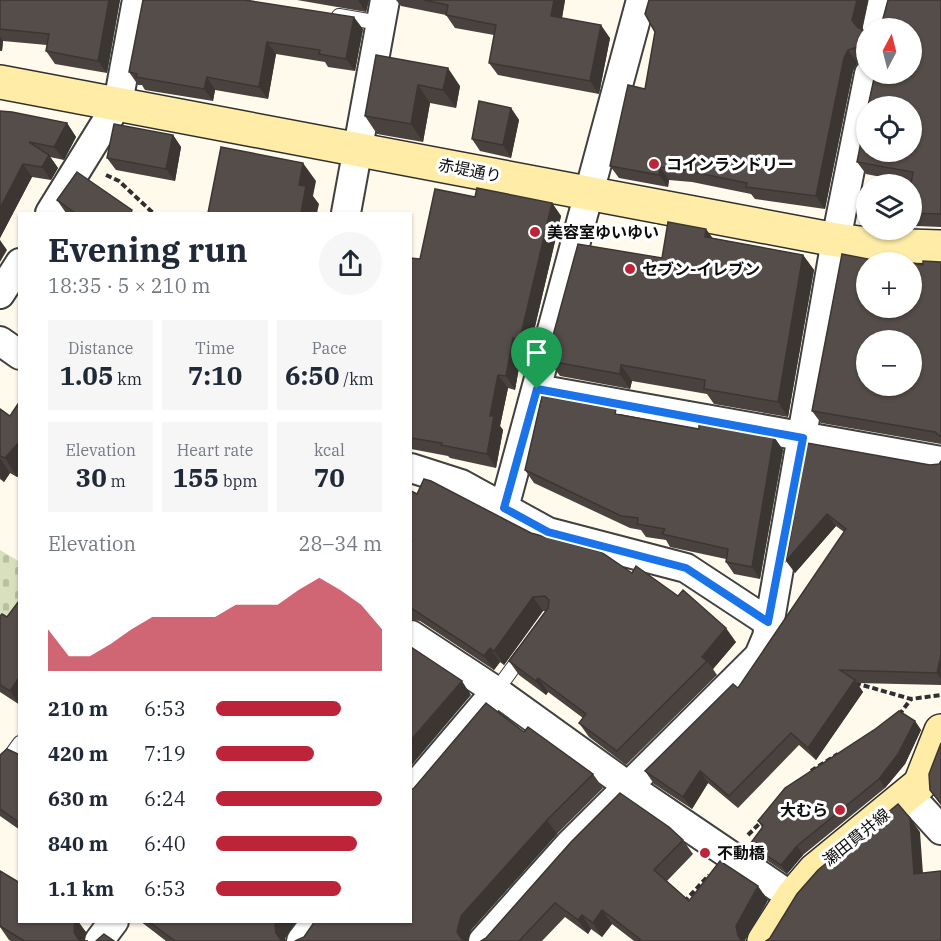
<!DOCTYPE html>
<meta charset="utf-8">
<style>
body{margin:0;font-family:"IBM Plex Serif","Noto Sans JP",serif;background:#f6f6f7;color:#1f2937;height:100vh;display:flex;flex-direction:column;font-size:22px;white-space:nowrap}
*{box-sizing:border-box;margin:0}
p{font-size:20px;color:#747a83}
.icon{flex:none;width:33px;height:33px;fill:none;stroke:currentColor;stroke-width:2;stroke-linecap:round;stroke-linejoin:round}
.map{position:relative;flex:1;overflow:hidden}
.side{position:absolute;left:18px;top:212px;width:394px;height:711px;display:flex;flex-direction:column;background:#fff;border-radius:0px;box-shadow:0 2px 4px #0004}
.side>*{flex:none}
.needle{width:39px;rotate:7deg}
.fabs{position:absolute;left:856px;top:18px;display:grid;gap:12px}
.fabs a{display:grid;place-items:center;width:66px;height:66px;border-radius:50%;background:#fff;box-shadow:0 2px 4px #0004;font-size:30px}
.pin{position:absolute;display:grid;place-items:center;width:51px;height:51px;color:#fff;margin:-62px -26px;border-radius:50% 50% 50% 0;rotate:-45deg;box-shadow:0 0 6px #0007}
.pin .icon{rotate:45deg}
.round{display:grid;place-items:center;flex:none;width:63px;height:63px;border-radius:32px;background:#f6f6f7}
.overview{display:flex;align-items:center;justify-content:space-between;height:102px;padding:0 30px}
h1{font-size:33px;font-weight:700;line-height:45px}
.stats{display:grid;grid-template-columns:repeat(3,1fr);gap:9px;height:102px;padding:6px 30px}
.stats div{display:grid;align-content:center;border-radius:0px;background:#f6f6f7;text-align:center}
.stats b{font-size:26px;font-weight:700}
.stats small{font-size:16px;font-weight:400}
.stats p{font-size:16px}
.chart{height:168px;padding:12px 30px}
.chart p{display:flex;justify-content:space-between}
.chart svg{width:100%;height:108px;margin-top:6px;fill:#bd243a;opacity:.7}
ul{padding:0 30px;list-style:none;font-size:20px}
li{display:grid;grid-template-columns:96px 72px 1fr;align-items:center;height:45px}
li i{height:15px;border-radius:8px;background:#bd243a}
.map>svg:first-child{display:block}
</style>
<div class="map">
<svg width="941" height="941" viewBox="0 0 941 941">
<defs>
<pattern id="cemetery-stones" width="16" height="16" patternUnits="userSpaceOnUse" patternTransform="scale(1.5)"><rect width="16" height="16" fill="#d8e0be"/><path d="M2 7V4a2 2 0 0 1 4 0v3zM10 15v-3a2 2 0 0 1 4 0v3z" fill="#b8bfa2"/></pattern>
</defs>
<rect width="100%" height="100%" fill="#fffaec"/>
<path fill="url(#cemetery-stones)" d="M0,550L20,562L19,612L0,640Z"/>
<g fill="none" stroke-linecap="round" stroke-linejoin="round">
<defs>
<path id="service" d="M339,16L380,23
M496,691L523,654
M7,761L20,743"/>
<path id="minor" d="M877,28L883,0
M50,213L118,103L137,0
M346,213L385,0
M0,294L20,263
M0,341L20,355
M537,389L941,461
M411,468L461,484L548,532L686,568L768,622
M504,508L641,0
M411,635L496,691L628,786L792,897
M411,791L496,691
M909,795L941,830
M99,941L114,921
M301,941L316,921
M483,941L569,845L759,656L767,637L836,240L869,74"/>
<path id="secondary" d="M0,82L836,240L876,245L941,247
M764,941L792,897L815,870L920,784L941,731"/>
</defs>
<use href="#service" stroke="#404040" stroke-width="16"/>
<use href="#minor" stroke="#404040" stroke-width="32"/>
<use href="#secondary" stroke="#2f2f2f" stroke-width="36"/>
<path stroke="#2f2f2f" stroke-width="4" stroke-dasharray="6 3" stroke-linecap="butt" d="M106,175L119,181L153,213
M855,683L911,699L941,695
M899,715L911,699
M811,771L838,754
M748,835L762,821
M684,902L709,875"/>
<use href="#service" stroke="#fff" stroke-width="14"/>
<use href="#minor" stroke="#fff" stroke-width="28"/>
<use href="#secondary" stroke="#ffeda7" stroke-width="33"/>
</g>
<path fill="#49423f" d="M0,0H120L107,73L55,64L46,51L47,45L3,41L2,51H0Z
M143,0L363,29L355,71L328,67L325,62L276,54L268,99L215,90L213,101L145,90L142,85H138L129,72Z
M297,0H369L366,12Z
M396,0H565L562,18L610,38L599,94L498,75L489,63L494,35L455,28L446,15L401,6Z
M649,0H868L862,30L864,31H867V59L857,63L853,71L825,209L755,199L751,194L692,182L669,180L668,187L619,178L610,166L645,89L655,32Z
M941,0V227L916,226L912,221V184L911,183L866,174L857,162Z
M376,55L460,86L456,108L430,103L423,142L377,134L365,116Z
M511,108L519,120L511,158L480,151L472,139Z
M0,111L67,123L76,137L64,160L50,157L58,168L51,180L32,177L0,238Z
M173,135L181,147L175,181L116,170L107,158Z
M475,197L552,203L561,216L529,352L522,351L515,390L508,388L500,426L503,430L496,468L450,458L448,456L411,449V258L420,259Z
M57,200L134,213H66Z
M713,238L803,255L814,270L788,417L714,404L707,394L632,381L630,389L560,376L549,361L662,258Z
M883,262L923,265L941,262V444L821,423L812,411Z
M20,401V474L17,477L10,473L4,482L0,479V409L10,416Z
M620,414L699,429L774,437L783,450L760,579L734,574L726,562V559L670,547L666,540L646,537L641,530L630,528L534,483L525,470Z
M807,443L930,465L939,464L941,461V685L857,683L863,692L816,760L799,745L738,808L708,783L692,809L654,784L645,771L738,688L844,532L836,526L795,573Z
M411,491L736,642L713,669L717,675L626,765L589,737L579,723L583,718L548,692L546,695L519,675L509,661L546,611H543L504,665L500,662L494,670L420,621L411,620Z
M20,602V705L0,692V616L7,617Z
M915,721L921,730L905,764L885,788L803,855L787,874L756,853L750,844L762,827L758,821Z
M524,732L593,774L603,788L557,834L471,930L304,937Z
M0,753V755H20V830L0,816Z
M683,840L693,854L667,881L689,901L768,900L745,940L746,941H634L612,924L602,937L591,929L588,934L565,917L542,941H481L486,938L571,842Z
M0,871L86,932L84,941H88H11L9,940L0,927Z
M140,921H296L285,938V941H166Z"/>
<path fill="#3c3633" d="M109,0H120L107,73L98,61Z
M358,0H369L366,12Z
M554,0H565L560,29L551,16Z
M857,0H868L861,32L866,40L852,20Z
M354,17L363,29L355,71L346,59Z
M601,25L610,38L599,94L590,81Z
M0,36L3,41L2,51L0,49Z
M267,42L276,54L268,99L259,87Z
M848,50L857,63L853,71L825,209L816,196L844,58Z
M448,68L460,86L456,108L443,90Z
M207,77L215,90L213,101L204,89Z
M418,85L430,103L423,142L411,124Z
M511,108L519,120L511,158L503,145Z
M67,123L76,137L64,160L54,147Z
M173,135L181,147L175,181L166,169Z
M49,155L58,168L51,180L42,167Z
M303,163L316,181L313,196L319,204L317,213H301L299,185Z
M23,164L32,177L0,238V208Z
M660,167L669,180L668,187L659,175Z
M552,203L561,216L529,352L520,339Z
M706,229L717,244L705,237Z
M0,240L7,250L0,262Z
M803,255L814,270L788,417L778,402Z
M513,338L522,351L515,390L506,376Z
M621,365L632,381L630,389L620,374Z
M498,375L508,388L500,426L503,430L496,468L487,454L490,416Z
M774,437L783,450L760,579L752,567Z
M20,441V474L17,477L5,458Z
M0,458L10,473L4,482L0,476Z
M827,514L836,526L795,573L786,561Z
M533,597L543,611L504,665L494,651Z
M726,628L736,642L713,669L707,661L702,657Z
M490,648L500,662L494,670L484,656Z
M941,655V679L937,673Z
M20,676V705L10,691Z
M538,678L548,692L546,695L536,681Z
M855,680L863,692L816,760L808,748Z
M462,681L471,695L411,766V740Z
M915,721L921,730L905,764L885,788L879,779Z
M700,771L708,783L692,809L683,797Z
M910,818L920,832L924,888L914,874Z
M547,820L557,834L471,930L468,941H463L457,932L461,916Z
M797,846L803,855L787,874L781,865Z
M758,886L768,900L745,940L746,941H741L738,936L736,926Z
M602,910L612,924L602,937L593,923Z
M582,915L591,929L588,934L578,920Z
M75,921H78L86,932L84,941H80L74,932Z
M277,921H296L285,938V941H282L276,933L275,925Z"/>
<path fill="#554d49" stroke="#3c3633" stroke-width="1.5" fill-rule="evenodd" d="M0,0H109L98,61L46,51L49,34L0,29Z
M143,0H245L354,17L346,59L319,54L320,50L267,42L259,87L207,77L204,89L136,77L137,74L129,72Z
M424,0H554L551,16L601,25L590,81L489,63L496,25L446,15L448,5Z
M649,0H857L852,20L857,27L864,31H867V47L863,45L848,50L844,58L816,196L746,187L747,183L683,170L660,167L659,175L610,166L628,85L645,89L655,32L645,14Z
M888,0H941V214L912,213V184H911L913,172L857,162L867,112V152H912V106H868L875,74H912V28H877L881,26Z
M376,55L448,68L443,90L418,85L411,124L365,116Z
M479,101L511,108L503,145L472,139Z
M0,111L12,112L67,123L54,147L29,142L49,155L42,167L23,164L0,208Z
M114,124L173,135L166,169L107,158Z
M221,147L303,163L299,185L306,186L301,213H208Z
M77,172L132,210L131,213H75L57,200Z
M477,188L552,203L520,339L513,338L506,376L498,375L490,416H494L487,454L441,445L442,443L411,438V258L420,259L435,189L475,197Z
M668,222L706,229L705,237L803,255L778,402L704,389L705,380L621,365L620,374L549,361L551,343L578,244L662,258Z
M842,254L883,262L884,259L909,262H867V308H912V263L923,265V261L941,262V437L935,432L812,411ZM867,340H912V386H867Z
M542,396L616,409L615,414L699,429V424L774,437L752,567L726,562L728,549L662,534L665,529L637,524L638,518L621,516L525,470Z
M20,401V441L5,458L0,456V409L10,416Z
M807,443L930,465L939,464L941,461V655L937,673L840,670L855,680L808,748L791,733L729,796L700,771L683,797L645,771L733,684L738,688L846,529L827,514L786,561Z
M424,479L431,481L531,533L601,552L632,573L636,566L678,596L683,590L726,628L702,657L707,661L617,751L579,723L586,714L538,678L536,681L509,661L548,608L549,600L545,596L533,597L494,651L490,648L484,656L411,608V543L412,541H411V491L417,494Z
M19,601L20,676L10,691L0,685V616L2,614L7,617Z
M411,647L462,681L411,740Z
M486,703L524,732L528,727L593,774L547,820L461,916L457,932L462,939L466,941H295L304,937L315,921H411V790L414,788Z
M899,711L915,721L898,754L879,779L797,846L781,865L750,844L762,828L763,825L758,821L785,788L874,730Z
M941,743V804L930,790L929,774Z
M7,749L20,755V823L0,809V755Z
M620,793L669,827L683,840L654,870L689,901L720,861L758,886L736,926L738,936L742,941H638L640,939L602,910L593,923L582,915L578,920L555,903L519,941H481L486,938L571,842Z
M898,804L910,818L914,874L941,871V941H766L770,938L797,894L818,870Z
M0,871L20,883V921H75L74,932L79,940L88,941H24L0,926Z
M148,921H277L275,925L276,933L281,940L284,941H175Z
M104,934L114,941H96Z"/>
<g fill="none" stroke-linecap="round" stroke-linejoin="round">
<defs>
<path id="route" d="M537,389L803,438L768,622L686,568L548,532L504,508Z"/>
</defs>
<use href="#route" stroke="#fff" stroke-width="12"/>
<use href="#route" stroke="#1a73e8" stroke-width="8"/>
</g>
<g fill="#bd243a" stroke="#fff" stroke-width="2">
<circle cx="654" cy="164" r="6"/>
<circle cx="535" cy="232" r="6"/>
<circle cx="630" cy="269" r="6"/>
<circle cx="840" cy="810" r="6"/>
<circle cx="705" cy="853" r="6"/>
</g>
<g text-anchor="middle" stroke-width="6" stroke-linejoin="round" paint-order="stroke">
<g font-size="16" font-weight="bold" fill="#0d0d0d" stroke="#fff" text-anchor="start">
<text x="666" y="170">コインランドリー</text>
<text x="547" y="238">美容室ゆいゆい</text>
<text x="642" y="275">セブン-イレブン</text>
<text x="828" y="816" text-anchor="end">大むら</text>
<text x="717" y="859">不動橋</text>
</g>
<g font-size="16" fill="#0d0d0d" stroke="#fff">
<text transform="translate(470 170) rotate(11)" y="6">赤堤通り</text>
<text transform="translate(856 837) rotate(-39)" y="6">瀬田貫井線</text>
</g>
</g>
</svg>
<div class="fabs">
<a><svg class="needle" viewBox="-14 -14 28 28"><path d="M0-13l5 13h-10z" fill="#e53935"/><path d="M0 13l5-13h-10z" fill="#747a83"/></svg></a>
<a><svg class="icon" aria-label="locate" viewBox="0 0 24 24"><circle cx="12" cy="12" r="6"/><path d="M12 2v4M12 18v4M2 12h4M18 12h4"/></svg></a>
<a><svg class="icon" aria-label="layers" viewBox="0 0 24 24"><path d="M12 4l9 5-9 5-9-5zM3 14l9 5 9-5"/></svg></a>
<a>+</a>
<a>−</a>
</div>
<div class="pin" style="left:537px;top:389px;background:#1e9e55"><svg class="icon" aria-label="arrive" viewBox="0 0 24 24"><path d="M6 21V4h12l-3 4 3 4H6"/></svg></div>
<section class="side">
<div class="overview"><div><h1>Evening run</h1><p>18:35 · 5 × 210 m</p></div><a class="round"><svg class="icon" aria-label="share" viewBox="0 0 24 24"><path d="M12 15V3M7 8l5-5 5 5M5 13v7h14v-7"/></svg></a></div>
<div class="stats">
<div><p>Distance</p><b>1.05<small> km</small></b></div>
<div><p>Time</p><b>7:10</b></div>
<div><p>Pace</p><b>6:50<small> /km</small></b></div>
</div>
<div class="stats">
<div><p>Elevation</p><b>30<small> m</small></b></div>
<div><p>Heart rate</p><b>155<small> bpm</small></b></div>
<div><p>kcal</p><b>70</b></div>
</div>
<div class="chart"><p><span>Elevation</span>28–34 m</p>
<svg viewBox="0 0 160 44" preserveAspectRatio="none"><path d="M0 44V27L10 38L20 38L30 33L40 27L50 22L60 22L70 22L80 22L90 17L100 17L110 17L120 11L130 6L140 11L150 17L160 27V44z"/></svg>
</div>
<ul>
<li><b>210 m</b>6:53<i style="width:75%"></i></li>
<li><b>420 m</b>7:19<i style="width:59%"></i></li>
<li><b>630 m</b>6:24<i style="width:100%"></i></li>
<li><b>840 m</b>6:40<i style="width:85%"></i></li>
<li><b>1.1 km</b>6:53<i style="width:75%"></i></li>
</ul>
</section>
</div>
